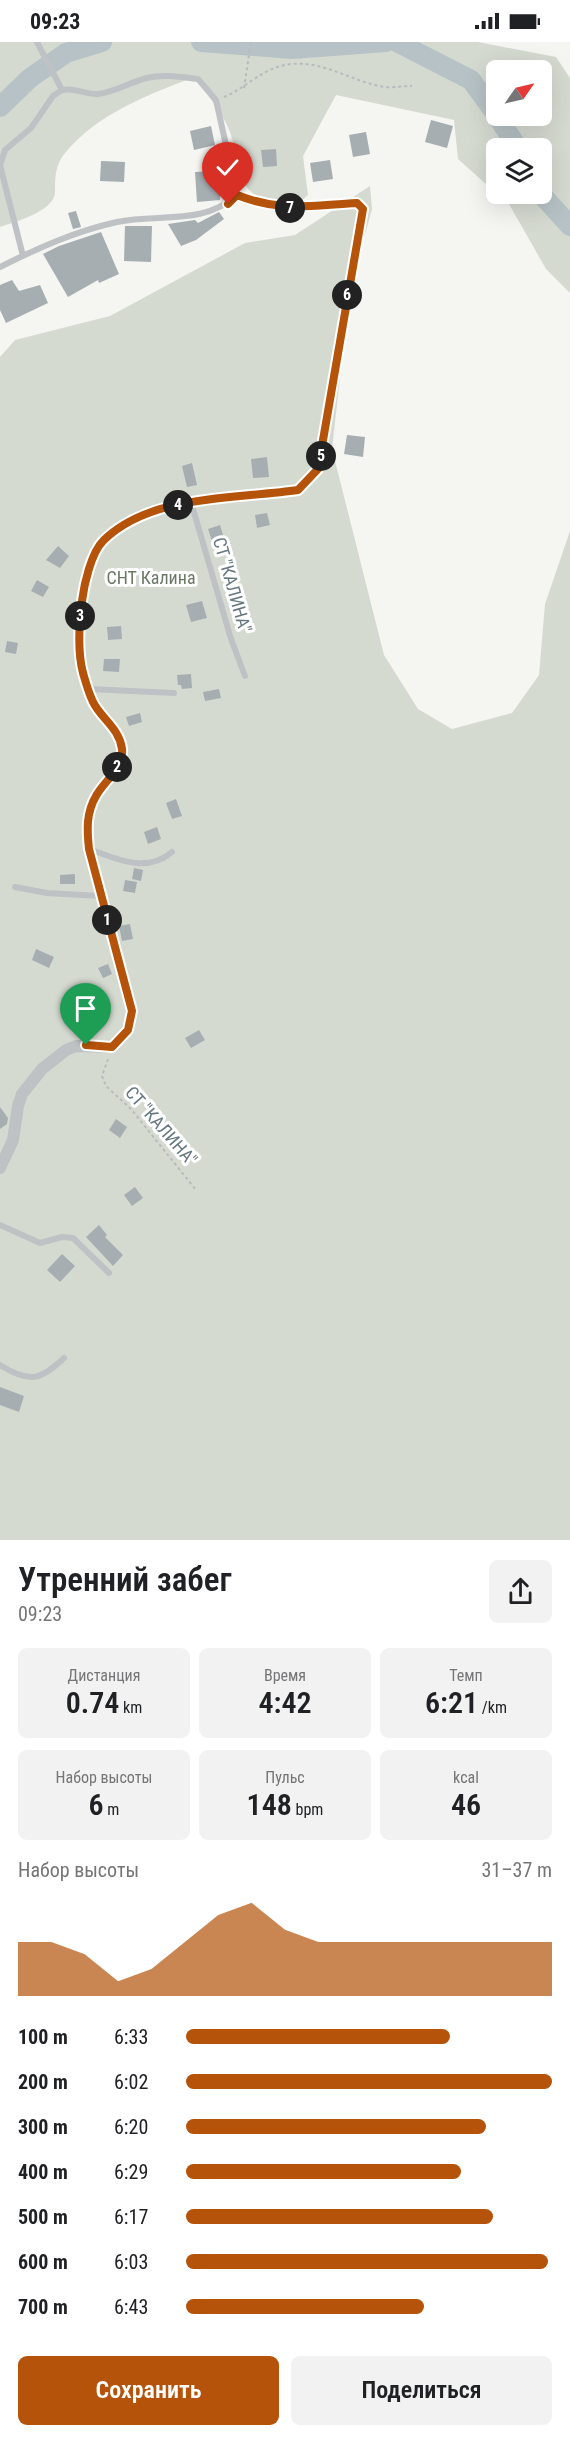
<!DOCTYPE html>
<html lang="ru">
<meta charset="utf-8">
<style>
body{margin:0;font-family:"Roboto Condensed",sans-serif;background:#f2f2f2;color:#202124;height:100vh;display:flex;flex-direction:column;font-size:22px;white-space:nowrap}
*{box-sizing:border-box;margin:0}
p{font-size:20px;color:#757577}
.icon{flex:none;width:33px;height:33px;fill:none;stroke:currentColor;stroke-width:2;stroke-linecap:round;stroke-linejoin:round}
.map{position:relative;height:1498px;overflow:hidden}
.details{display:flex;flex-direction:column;background:#fff;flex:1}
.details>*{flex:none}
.needle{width:39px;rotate:56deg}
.controls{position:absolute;left:486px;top:18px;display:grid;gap:12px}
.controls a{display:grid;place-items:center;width:66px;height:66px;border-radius:9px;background:#fff;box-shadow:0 6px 24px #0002;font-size:30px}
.pin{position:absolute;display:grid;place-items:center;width:51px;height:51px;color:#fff;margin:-62px -26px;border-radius:50% 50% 50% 0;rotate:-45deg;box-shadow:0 0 6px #0007}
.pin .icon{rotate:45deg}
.km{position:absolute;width:30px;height:30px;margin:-15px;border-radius:50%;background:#222;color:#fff;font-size:16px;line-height:30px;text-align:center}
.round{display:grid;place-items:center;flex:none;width:63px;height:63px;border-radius:9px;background:#f2f2f2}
.head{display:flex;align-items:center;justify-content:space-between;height:102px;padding:0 18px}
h1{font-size:33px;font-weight:600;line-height:45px}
.figures{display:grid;grid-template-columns:repeat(3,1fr);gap:9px;height:102px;padding:6px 18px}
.figures div{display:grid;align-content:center;border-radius:9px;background:#f2f2f2;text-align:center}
.figures b{font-size:30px;font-weight:600}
.figures small{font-size:16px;font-weight:400}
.figures p{font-size:16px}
.chart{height:168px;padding:12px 18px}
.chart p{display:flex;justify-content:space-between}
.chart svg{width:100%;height:108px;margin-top:6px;fill:#b45309;opacity:.7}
.primary-button{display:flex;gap:12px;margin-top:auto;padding:12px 18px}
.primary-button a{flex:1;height:69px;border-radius:9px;background:#b45309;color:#fff;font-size:24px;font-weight:600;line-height:69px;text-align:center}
.primary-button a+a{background:#f2f2f2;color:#202124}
ul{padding:0 18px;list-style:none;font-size:20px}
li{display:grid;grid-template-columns:96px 72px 1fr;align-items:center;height:45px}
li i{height:15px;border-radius:8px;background:#b45309}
.status{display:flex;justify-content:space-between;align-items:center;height:42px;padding:0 30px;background:#fff;direction:ltr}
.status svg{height:16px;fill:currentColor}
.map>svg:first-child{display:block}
</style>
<div class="status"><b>09:23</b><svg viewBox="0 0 49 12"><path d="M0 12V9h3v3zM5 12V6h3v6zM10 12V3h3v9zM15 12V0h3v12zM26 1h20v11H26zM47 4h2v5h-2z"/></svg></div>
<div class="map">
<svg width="570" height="1498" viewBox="0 0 570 1498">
<rect width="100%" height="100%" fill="#f5f5f2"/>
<path fill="#d5dad1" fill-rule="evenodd" d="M0,0H478L556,15L570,36V251L546,227L509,162L497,152H542V106H496V151L458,117L454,78L336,53L303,114L308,153L300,160C231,158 248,142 230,90C223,71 206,52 195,35C149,52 97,72 65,111C55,123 55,136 55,150C55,169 15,180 0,185ZM496,28H542V74H496Z
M370,144L372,167L359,214L341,327L332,407L384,613L418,667L452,687L512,671L539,633L545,562L570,489V1498H0V315L15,298L110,274L245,201L295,193Z"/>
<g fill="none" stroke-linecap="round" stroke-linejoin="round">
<path stroke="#b6c2c5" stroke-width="20" d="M201,0L292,7L386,0
M397,0L471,38L496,72
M0,65L30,36L66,11L102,0
M497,74L518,106
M541,152L570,184"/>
</g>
<path fill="#a6aeb2" d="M431,78L453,84L447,106L425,100Z
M211,84L215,103L194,108L190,89Z
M366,90L370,112L353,115L349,93Z
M276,107L277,124L263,125L261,108Z
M330,118L333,137L313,140L310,121Z
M101,119L125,120L124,140L100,139Z
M213,129L214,147H220V158L197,160L195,130Z
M76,169L81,185L73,187L68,171Z
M219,170L224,177L196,198L181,204L168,182L195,178L198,181Z
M125,184H152L151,220L124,219Z
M101,190L119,232L99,241L98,238L68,255L43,212L59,204Z
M12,238L19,249L40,243L48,261L6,281L0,268V243Z
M347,393L365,395L363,415L344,412Z
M267,415L269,435L253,436L251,417Z
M192,421L197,443L187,445L182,424Z
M267,471L270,483L257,486L255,473Z
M220,483L225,499L213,502L208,487Z
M58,504L69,514L60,526L46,518Z
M37,538L49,545L43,555L31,549Z
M202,559L207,576L191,580L186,563Z
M121,584L122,597L108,598L107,585Z
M7,599L18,601L16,612L5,610Z
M104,617H120L119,630L103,629Z
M191,632L192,646L182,647L181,643H178L177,633Z
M219,647L221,656L205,659L203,650Z
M140,671L142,680L129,684L126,675Z
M176,757L182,774L172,777L166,761Z
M157,785L161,797L148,802L144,790Z
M134,826L143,828L141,839L132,837Z
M75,832V842H60V833Z
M125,838L137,840L135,851L123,849Z
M130,882L133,897L122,899L119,884Z
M36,907L54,915L49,926L32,918Z
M108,922L112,932L103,936L98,926Z
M199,988L205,998L191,1006L185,996Z
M0,1065L8,1076L7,1082L0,1087Z
M116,1077L127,1085L120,1096L109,1088Z
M135,1145L143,1156L132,1164L124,1153Z
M99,1183L107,1193L105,1195L123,1213L113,1224L86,1195Z
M62,1212L75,1224L60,1240L47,1228Z
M0,1345L24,1354L19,1370L0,1363Z"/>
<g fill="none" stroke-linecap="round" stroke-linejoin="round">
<path stroke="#b8bbbd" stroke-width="2" stroke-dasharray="3 3" stroke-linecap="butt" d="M244,46L251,0
M224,55C244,47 260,29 281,24C317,14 349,39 384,45C393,46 403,44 412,44
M108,1017L102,1034L106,1044L131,1067L196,1148"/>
<path stroke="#bec2c5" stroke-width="6" d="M62,48C75,45 85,53 98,52C115,50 130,40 147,36C164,32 181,35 198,37L216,58L237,153C282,171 312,163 357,161L363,167L318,427L298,448C236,458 152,451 103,499C91,511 84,543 82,559C79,582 77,608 83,631C86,641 90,657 96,665C105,679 120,689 122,707C124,726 104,739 96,754C86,771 87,788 89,807L132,969L128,988L112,1005
M23,214L0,123L5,108L31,86L53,54L62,48L37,0
M0,225C38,206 76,189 117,180C158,171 203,184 237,153
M191,460L231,597L245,634
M89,647L174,651
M89,807C117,817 146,832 172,810
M15,845L47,851L100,854
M0,1183L40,1201L62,1195L73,1196L109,1231
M0,1323C29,1341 40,1339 64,1316"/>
<path stroke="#bec2c5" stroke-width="12" d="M0,1126L13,1098L18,1064L22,1052L42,1027L66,1008L76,1004L112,1005"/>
</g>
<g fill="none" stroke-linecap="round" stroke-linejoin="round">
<defs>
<path id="route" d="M86,1003L112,1005L128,988L132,969L89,807C87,788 86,771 96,754C104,739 124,726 122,707C120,689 105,679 96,665C90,657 86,641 83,631C77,608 79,582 82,559C84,543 91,511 103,499C150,452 237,457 298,448L318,427L363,167L357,161C312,163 282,171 237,153L228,162"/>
</defs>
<use href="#route" stroke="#fff" stroke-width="12"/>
<use href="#route" stroke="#b45309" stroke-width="8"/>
</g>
<g text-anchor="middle" stroke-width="6" stroke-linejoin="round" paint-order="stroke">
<g font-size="18" fill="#6a7865" stroke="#fff">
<text x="151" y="542">СНТ Калина</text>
</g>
<g font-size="18" fill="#667780" stroke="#fff">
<text transform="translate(232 543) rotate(74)" y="6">СТ "КАЛИНА"</text>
<text transform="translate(161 1084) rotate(49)" y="6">СТ "КАЛИНА"</text>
</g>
</g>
</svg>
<div class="controls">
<a><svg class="needle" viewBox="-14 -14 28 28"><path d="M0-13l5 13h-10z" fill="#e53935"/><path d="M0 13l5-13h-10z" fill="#757577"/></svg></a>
<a><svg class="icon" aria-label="layers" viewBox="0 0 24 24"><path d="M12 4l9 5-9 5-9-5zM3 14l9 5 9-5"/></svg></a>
</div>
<div class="pin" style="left:86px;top:1003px;background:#1e9e55"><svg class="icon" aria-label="arrive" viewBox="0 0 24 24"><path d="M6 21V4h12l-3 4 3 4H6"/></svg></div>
<div class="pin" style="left:228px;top:162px;background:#d93025"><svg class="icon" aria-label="check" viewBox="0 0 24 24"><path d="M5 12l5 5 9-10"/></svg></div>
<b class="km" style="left:107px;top:878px">1</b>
<b class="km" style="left:117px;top:725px">2</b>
<b class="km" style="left:80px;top:574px">3</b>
<b class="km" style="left:178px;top:463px">4</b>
<b class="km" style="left:321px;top:414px">5</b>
<b class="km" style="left:347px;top:253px">6</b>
<b class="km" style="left:290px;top:166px">7</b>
</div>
<section class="details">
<div class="head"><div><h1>Утренний забег</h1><p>09:23</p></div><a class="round"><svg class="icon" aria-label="share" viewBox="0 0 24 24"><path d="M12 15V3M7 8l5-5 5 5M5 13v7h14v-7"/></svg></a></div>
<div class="figures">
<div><p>Дистанция</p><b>0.74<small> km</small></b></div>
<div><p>Время</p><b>4:42</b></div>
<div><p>Темп</p><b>6:21<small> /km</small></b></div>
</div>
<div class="figures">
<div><p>Набор высоты</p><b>6<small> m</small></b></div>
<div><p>Пульс</p><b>148<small> bpm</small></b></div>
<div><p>kcal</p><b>46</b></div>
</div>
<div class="chart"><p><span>Набор высоты</span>31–37 m</p>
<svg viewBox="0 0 160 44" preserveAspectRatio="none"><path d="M0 44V22L10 22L20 27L30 38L40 33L50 22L60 11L70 6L80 17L90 22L100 22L110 22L120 22L130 22L140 22L150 22L160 22V44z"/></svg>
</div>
<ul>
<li><b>100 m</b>6:33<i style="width:72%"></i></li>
<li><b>200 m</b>6:02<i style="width:100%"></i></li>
<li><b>300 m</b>6:20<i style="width:82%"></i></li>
<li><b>400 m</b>6:29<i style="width:75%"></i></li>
<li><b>500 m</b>6:17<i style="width:84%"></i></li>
<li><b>600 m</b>6:03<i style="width:99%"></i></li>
<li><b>700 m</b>6:43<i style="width:65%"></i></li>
</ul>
<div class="primary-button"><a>Сохранить</a><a>Поделиться</a></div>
</section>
